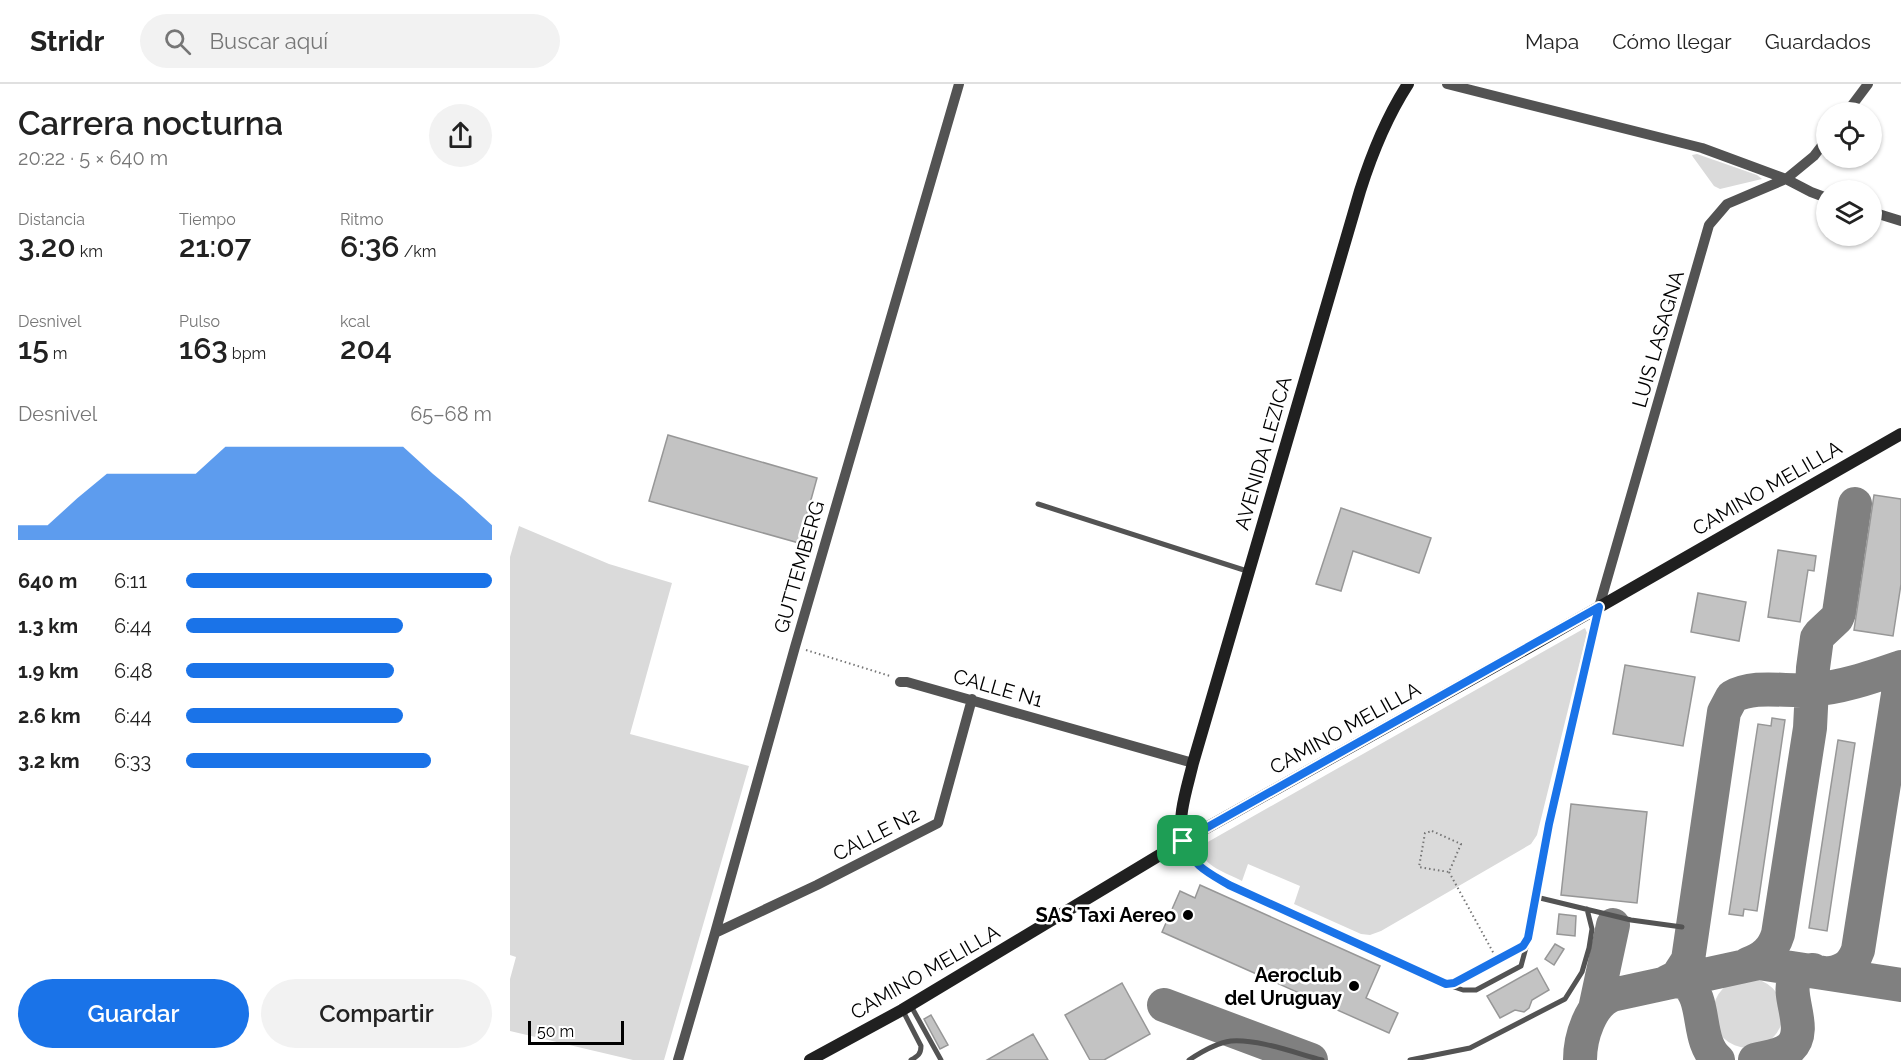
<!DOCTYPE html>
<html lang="es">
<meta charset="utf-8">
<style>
body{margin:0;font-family:Raleway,sans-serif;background:#f2f2f2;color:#222;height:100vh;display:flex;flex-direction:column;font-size:22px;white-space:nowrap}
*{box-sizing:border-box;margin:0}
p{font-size:20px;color:#767676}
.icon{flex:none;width:33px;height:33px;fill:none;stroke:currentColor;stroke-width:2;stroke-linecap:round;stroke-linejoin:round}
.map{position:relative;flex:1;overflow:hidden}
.sheet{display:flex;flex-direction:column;background:#fff;width:510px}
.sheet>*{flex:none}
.buttons{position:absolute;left:1306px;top:18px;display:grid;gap:12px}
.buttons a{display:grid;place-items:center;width:66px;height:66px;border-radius:50%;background:#fff;box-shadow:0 2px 4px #0004;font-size:30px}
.scale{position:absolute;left:18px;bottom:15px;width:96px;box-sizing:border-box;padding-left:6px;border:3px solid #000;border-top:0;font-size:16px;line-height:21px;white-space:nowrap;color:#000;-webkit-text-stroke:4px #fff;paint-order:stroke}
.pin{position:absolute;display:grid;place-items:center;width:51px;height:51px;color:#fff;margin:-26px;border-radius:12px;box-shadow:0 3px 9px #0006}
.round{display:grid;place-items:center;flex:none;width:63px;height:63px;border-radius:32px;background:#f2f2f2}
.summary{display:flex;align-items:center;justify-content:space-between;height:102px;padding:0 18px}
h1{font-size:33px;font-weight:600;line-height:45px}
.stats{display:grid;grid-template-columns:repeat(3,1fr);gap:9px;height:102px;padding:6px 18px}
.stats div{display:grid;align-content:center}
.stats b{font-size:30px;font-weight:600}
.stats small{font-size:16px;font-weight:400}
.stats p{font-size:16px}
.chart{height:168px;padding:12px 18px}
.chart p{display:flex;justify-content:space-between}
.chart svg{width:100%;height:108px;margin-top:6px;fill:#1a73e8;opacity:.7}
.button{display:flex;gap:12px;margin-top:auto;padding:12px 18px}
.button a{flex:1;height:69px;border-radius:36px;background:#1a73e8;color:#fff;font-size:24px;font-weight:600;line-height:69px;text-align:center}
.button a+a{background:#f2f2f2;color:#222}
ul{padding:0 18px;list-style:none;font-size:20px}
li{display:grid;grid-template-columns:96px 72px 1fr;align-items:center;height:45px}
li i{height:15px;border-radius:8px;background:#1a73e8}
header{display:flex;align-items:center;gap:36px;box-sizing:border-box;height:84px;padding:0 30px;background:#fff;border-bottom:2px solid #e0e0e0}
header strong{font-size:28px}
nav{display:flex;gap:33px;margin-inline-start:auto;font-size:21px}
.search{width:420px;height:54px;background:#f2f2f2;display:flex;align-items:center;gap:15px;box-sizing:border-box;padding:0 21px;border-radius:33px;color:#767676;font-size:22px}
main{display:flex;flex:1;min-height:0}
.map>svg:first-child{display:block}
</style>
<header>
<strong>Stridr</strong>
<div class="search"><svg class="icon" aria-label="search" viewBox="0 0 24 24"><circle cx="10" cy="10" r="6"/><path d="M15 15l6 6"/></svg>Buscar aquí</div>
<nav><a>Mapa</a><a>Cómo llegar</a><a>Guardados</a></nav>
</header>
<main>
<section class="sheet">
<div class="summary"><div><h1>Carrera nocturna</h1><p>20:22 · 5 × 640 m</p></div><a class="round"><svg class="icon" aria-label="share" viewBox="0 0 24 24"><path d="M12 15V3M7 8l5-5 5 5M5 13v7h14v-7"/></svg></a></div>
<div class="stats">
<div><p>Distancia</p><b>3.20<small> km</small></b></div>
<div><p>Tiempo</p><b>21:07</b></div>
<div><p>Ritmo</p><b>6:36<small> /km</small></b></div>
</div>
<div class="stats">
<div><p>Desnivel</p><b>15<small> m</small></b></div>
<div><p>Pulso</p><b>163<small> bpm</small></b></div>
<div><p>kcal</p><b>204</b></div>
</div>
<div class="chart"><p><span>Desnivel</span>65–68 m</p>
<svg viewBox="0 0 160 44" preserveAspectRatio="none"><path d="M0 44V38L10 38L20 27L30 17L40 17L50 17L60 17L70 6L80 6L90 6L100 6L110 6L120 6L130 6L140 17L150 27L160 38V44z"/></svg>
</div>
<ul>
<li><b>640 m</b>6:11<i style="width:100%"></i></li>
<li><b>1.3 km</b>6:44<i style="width:71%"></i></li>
<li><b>1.9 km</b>6:48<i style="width:68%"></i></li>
<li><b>2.6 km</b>6:44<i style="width:71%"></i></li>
<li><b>3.2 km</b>6:33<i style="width:80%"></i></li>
</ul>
<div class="button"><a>Guardar</a><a>Compartir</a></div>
</section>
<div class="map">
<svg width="1391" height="976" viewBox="0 0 1391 976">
<rect width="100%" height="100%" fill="#fff"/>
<path fill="#dadada" d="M1187,70L1247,91L1252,95L1210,105L1204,102L1183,73L1182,71Z
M9,442L99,480L162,499L120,650L239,682L154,976H123L0,947V895L6,873L0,871V473Z
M1075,544L1077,549L1027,751L1021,760L871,847L860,851L851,850L784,820L790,802L738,780L732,797C717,789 692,782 689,763Z
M1203 929a35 35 0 1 1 70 0a35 35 0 1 1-70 0Z"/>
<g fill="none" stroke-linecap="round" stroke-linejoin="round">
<path stroke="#808080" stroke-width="34" d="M1238,880C1254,874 1263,866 1268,850L1300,644L1303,584L1307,554L1310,550L1327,534L1329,529L1345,420
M1321,889C1336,886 1343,880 1348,866L1391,591
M1160,897L1175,898C1198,915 1185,957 1208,976
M1157,898L1167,893L1178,876L1214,628L1222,613C1244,600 1276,608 1300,606C1331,604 1362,593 1391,583
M654,921L801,976
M1085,925L1103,841
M1070,976C1070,954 1080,920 1102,911L1249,879L1391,901
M1245,976C1256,973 1271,972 1280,964C1305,941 1258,890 1303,886"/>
</g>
<path fill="#c3c3c3" stroke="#979797" stroke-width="1.5" d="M158,351L307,394L289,459L139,417Z
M1364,411L1391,415V500L1383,552L1344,546Z
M831,424L921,454L909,489L843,467L831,507L806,500Z
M1268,466L1306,472L1304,487L1298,486L1290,538L1258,533Z
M1188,509L1236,518L1229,557L1181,548Z
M1115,581L1185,593L1173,662L1103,650Z
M1262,634L1275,636L1247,827L1234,825L1233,832L1219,830L1248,640L1261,642Z
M1328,656L1345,659L1317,847L1299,844Z
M1061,720L1137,728L1127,819L1051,811Z
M690,801L870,882L856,914L888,929L879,949L652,848L670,807L685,814Z
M1049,830L1066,832L1065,852L1047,850Z
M1045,860L1054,865L1044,881L1035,875Z
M1027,884L1039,906L1022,916L1019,924L1014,928L1005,926L990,934L977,912Z
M612,899L640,950L594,976H580L555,931Z
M421,931L438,961L430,965L414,935Z
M523,950L538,976H477Z"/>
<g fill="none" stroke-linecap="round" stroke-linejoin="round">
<path stroke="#757575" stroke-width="2" stroke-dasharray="1.5 3" stroke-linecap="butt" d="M296,566L380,592
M922,747L951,760L939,788L909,783L915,749Z
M939,788L984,870"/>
<path stroke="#535353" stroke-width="5" d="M528,420L737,487
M673,759C683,782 698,788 719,801L936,900L944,899C963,889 1007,871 1018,854L1039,740L1088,526
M1026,813L1121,836L1172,843
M938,901L953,906H966L1011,882L1018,856
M401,922L431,976
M393,927L411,962C411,970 408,972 401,976
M679,976C691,968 706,959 721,957C749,955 785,969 812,976
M900,976L960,964L1055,915L1072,888L1079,864L1082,845L1077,825"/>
<path stroke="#535353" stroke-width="10" d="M937,0L1192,64L1276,95L1301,108L1317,114
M1337,28L1358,0
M1362,128L1391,137
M1089,523L1199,141L1217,120L1276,95L1304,72L1317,55
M390,598H397L683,679
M205,849L307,801L428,739L462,615
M168,976L205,849L285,563L449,0"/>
<path stroke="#202020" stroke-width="12" d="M673,757C666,735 678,701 683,679L850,107C862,69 876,34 898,0
M300,976L392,926L673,757L1023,561L1391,350"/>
</g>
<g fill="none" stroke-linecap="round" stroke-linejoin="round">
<defs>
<path id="route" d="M1089,523L1039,740L1018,854L1013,862L944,899L936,900L719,801C697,788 683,782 673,757Z"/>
</defs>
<use href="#route" stroke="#fff" stroke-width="12"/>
<use href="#route" stroke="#1a73e8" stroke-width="8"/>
</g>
<g fill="#000" stroke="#fff" stroke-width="2">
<circle cx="678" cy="831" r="6"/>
<circle cx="844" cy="902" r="6"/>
</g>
<g text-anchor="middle" stroke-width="5" stroke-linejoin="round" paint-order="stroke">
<g font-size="20" fill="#000" stroke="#fff">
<text transform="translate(1148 255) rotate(-74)" y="7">LUIS LASAGNA</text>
<text transform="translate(753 369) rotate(-74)" y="7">AVENIDA LEZICA</text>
<text transform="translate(1257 404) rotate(-30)" y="7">CAMINO MELILLA</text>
<text transform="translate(289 483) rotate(-74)" y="7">GUTTEMBERG</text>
<text transform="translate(488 604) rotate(16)" y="7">CALLE N1</text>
<text transform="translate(835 644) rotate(-29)" y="7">CAMINO MELILLA</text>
<text transform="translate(366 750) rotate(-27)" y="7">CALLE N2</text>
<text transform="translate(415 888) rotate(-30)" y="7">CAMINO MELILLA</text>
</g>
<g font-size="20" font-weight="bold" fill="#000" stroke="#fff" text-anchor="end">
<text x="666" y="838">SAS Taxi Aereo</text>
<text x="832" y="898">Aeroclub<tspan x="832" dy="23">del Uruguay</tspan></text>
</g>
</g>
</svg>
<div class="buttons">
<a><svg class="icon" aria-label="locate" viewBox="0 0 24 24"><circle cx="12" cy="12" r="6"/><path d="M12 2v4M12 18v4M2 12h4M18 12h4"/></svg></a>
<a><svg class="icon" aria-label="layers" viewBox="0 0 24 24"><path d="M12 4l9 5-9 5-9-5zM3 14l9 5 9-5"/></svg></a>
</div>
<div class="scale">50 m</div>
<div class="pin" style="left:673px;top:757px;background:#1e9e55"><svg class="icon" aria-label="arrive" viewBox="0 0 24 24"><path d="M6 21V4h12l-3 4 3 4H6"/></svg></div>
</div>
</main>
